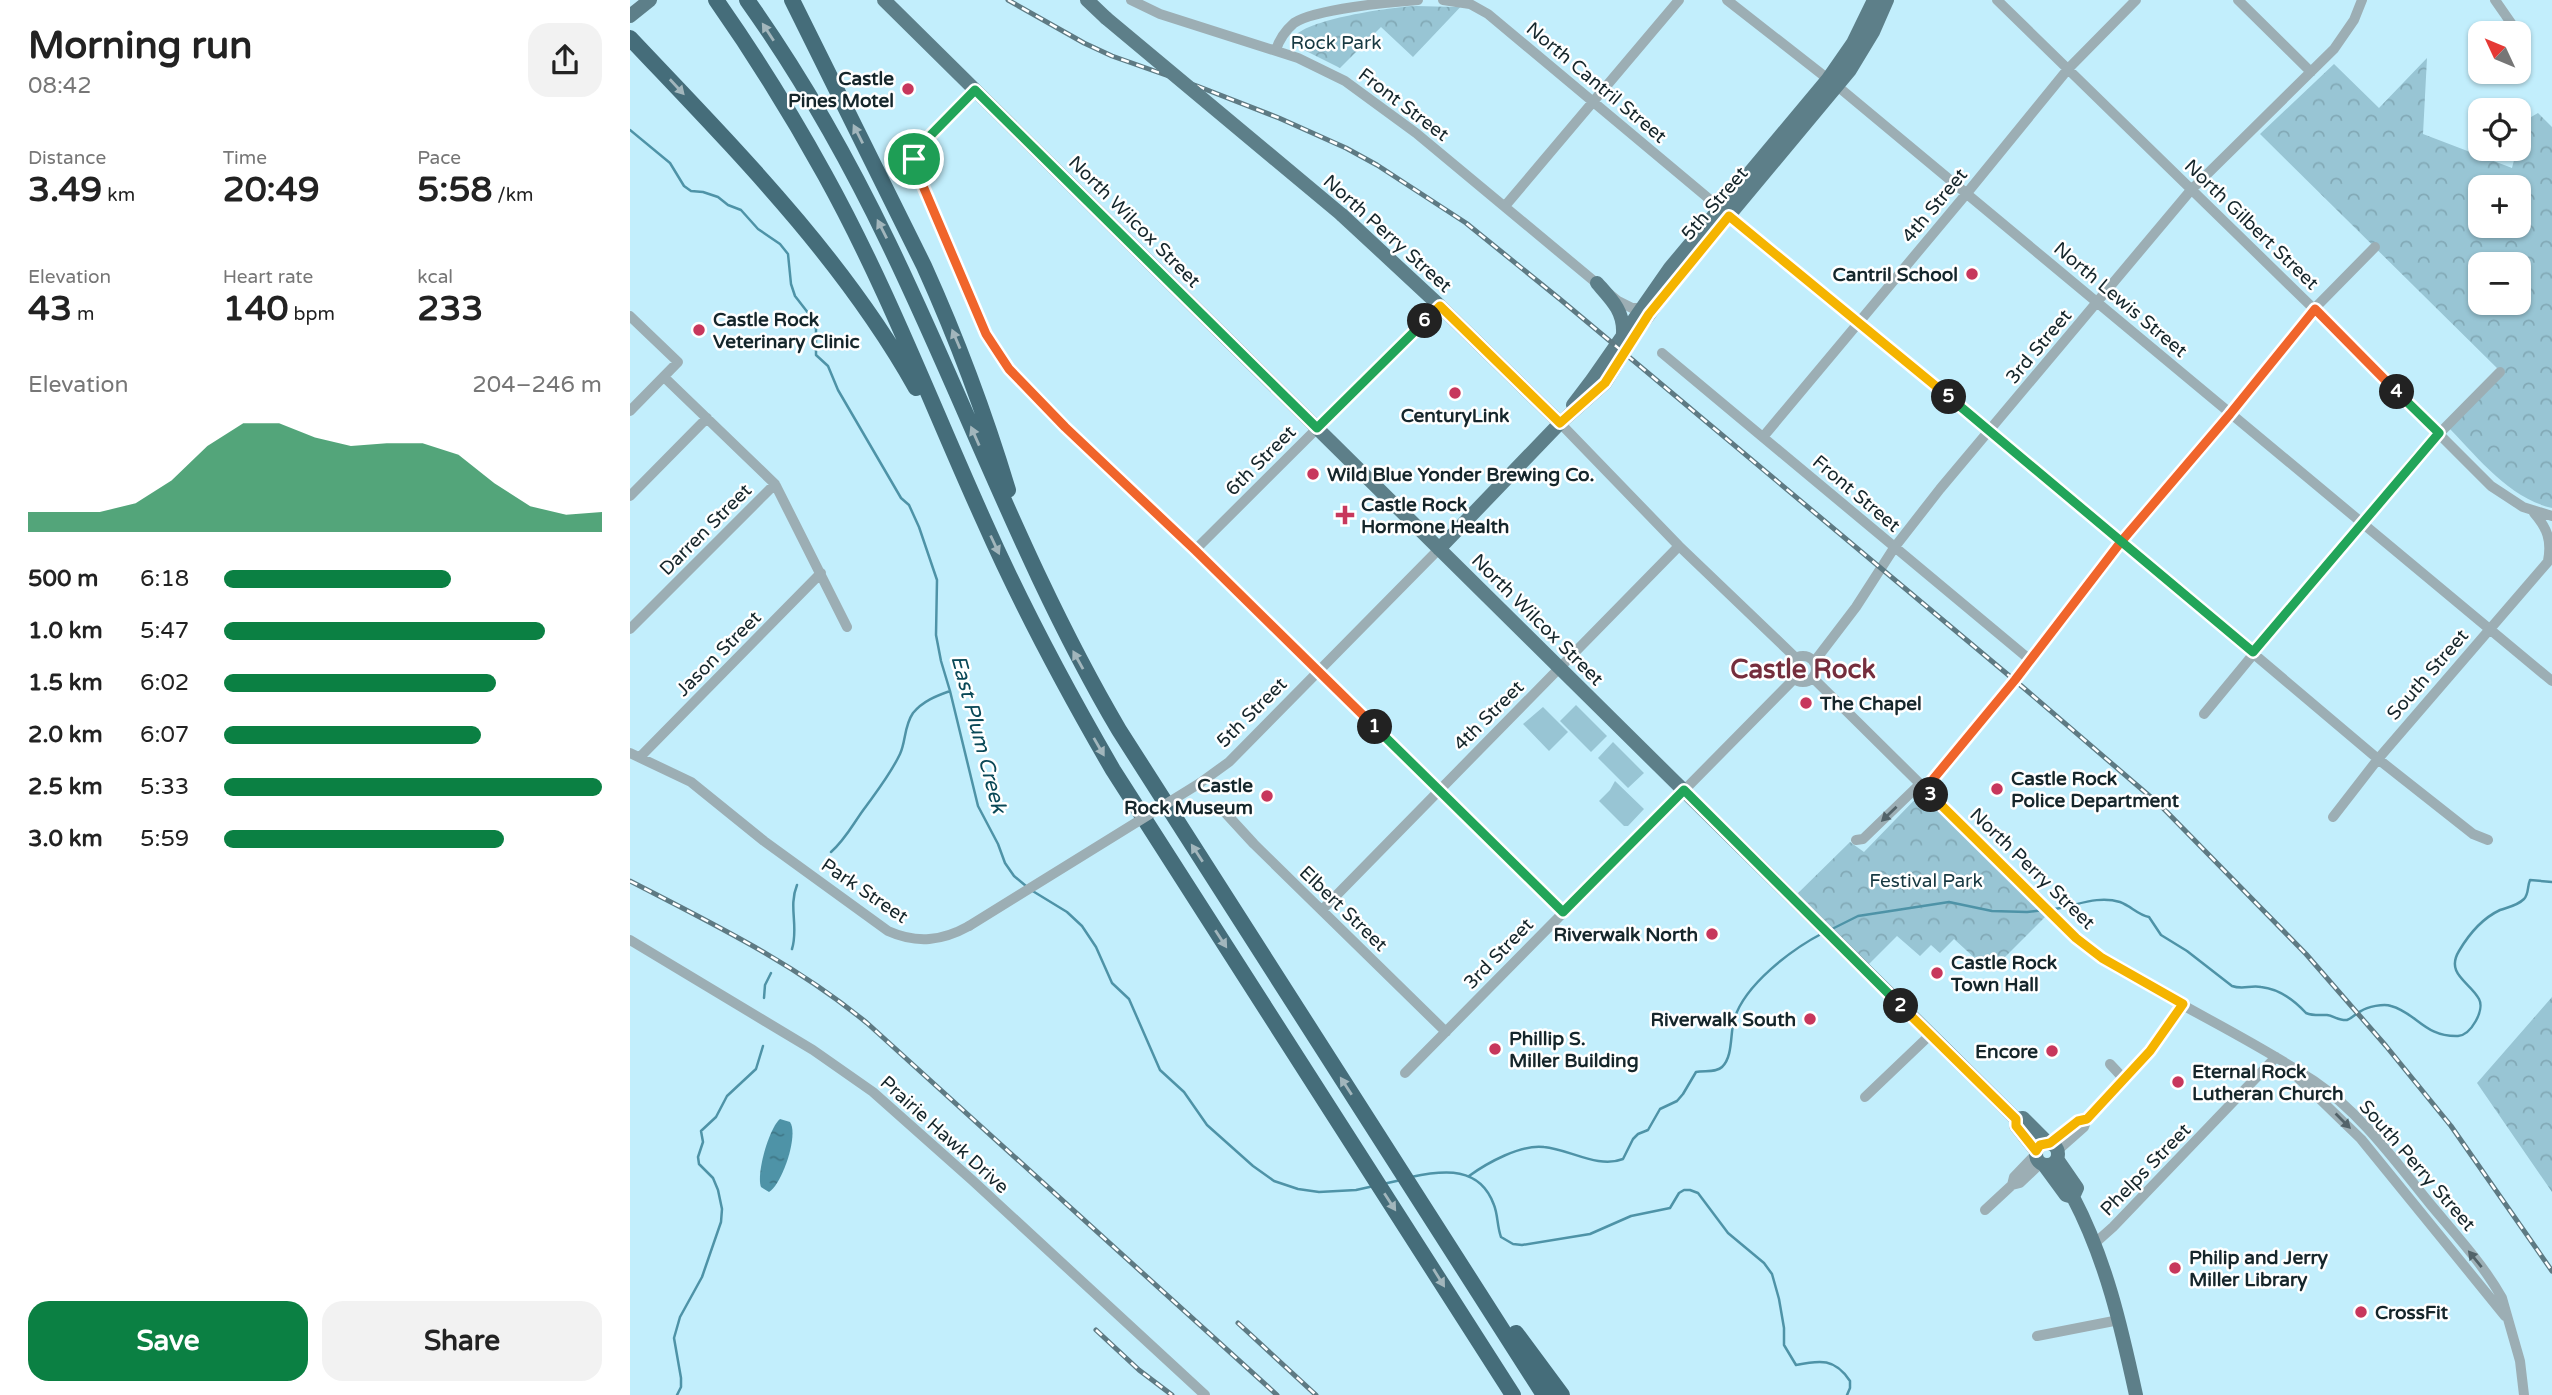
<!DOCTYPE html>
<meta charset="utf-8">
<style>
body{margin:0;font-family:"Varela Round",sans-serif;background:#f2f2f2;color:#222;height:100vh;display:flex;flex-direction:column;font-size:26px;white-space:nowrap}
*{box-sizing:border-box;margin:0}
p{font-size:23px;color:#767676}
.icon{flex:none;width:38px;height:38px;fill:none;stroke:currentColor;stroke-width:2;stroke-linecap:round;stroke-linejoin:round}
.map{position:relative;flex:1;overflow:hidden}
.side{display:flex;flex-direction:column;background:#fff;width:630px}
.side>*{flex:none}
.needle{width:46px;rotate:314deg}
.fabs{position:absolute;left:1838px;top:21px;display:grid;gap:14px}
.fabs a{display:grid;place-items:center;width:63px;height:63px;border-radius:14px;background:#fff;box-shadow:0 2px 5px #0004;font-size:35px}
.pin{position:absolute;display:grid;place-items:center;width:60px;height:60px;color:#fff;margin:-30px;border:4px solid #fff;border-radius:50%;box-shadow:0 2px 7px #0007}
.km{position:absolute;width:35px;height:35px;margin:-18px;border-radius:50%;background:#222;color:#fff;font-size:19px;line-height:35px;text-align:center}
.round{display:grid;place-items:center;flex:none;width:74px;height:74px;border-radius:21px;background:#f2f2f2}
.head{display:flex;align-items:center;justify-content:space-between;height:119px;padding:0 28px}
h1{font-size:38px;font-weight:700;line-height:52px}
.figures{display:grid;grid-template-columns:repeat(3,1fr);gap:10px;height:119px;padding:7px 28px}
.figures div{display:grid;align-content:center}
.figures b{font-size:35px;font-weight:700}
.figures small{font-size:19px;font-weight:400}
.figures p{font-size:19px}
.chart{height:196px;padding:14px 28px}
.chart p{display:flex;justify-content:space-between}
.chart svg{width:100%;height:126px;margin-top:7px;fill:#0b8043;opacity:.7}
.button{display:flex;gap:14px;margin-top:auto;padding:14px 28px}
.button a{flex:1;height:80px;border-radius:21px;background:#0b8043;color:#fff;font-size:28px;font-weight:700;line-height:80px;text-align:center}
.button a+a{background:#f2f2f2;color:#222}
ul{padding:0 28px;list-style:none;font-size:23px}
li{display:grid;grid-template-columns:112px 84px 1fr;align-items:center;height:52px}
li i{height:18px;border-radius:9px;background:#0b8043}
main{display:flex;flex:1;min-height:0}
.map>svg:first-child{display:block}
</style>
<main>
<section class="side">
<div class="head"><div><h1>Morning run</h1><p>08:42</p></div><a class="round"><svg class="icon" aria-label="share" viewBox="0 0 24 24"><path d="M12 15V3M7 8l5-5 5 5M5 13v7h14v-7"/></svg></a></div>
<div class="figures">
<div><p>Distance</p><b>3.49<small> km</small></b></div>
<div><p>Time</p><b>20:49</b></div>
<div><p>Pace</p><b>5:58<small> /km</small></b></div>
</div>
<div class="figures">
<div><p>Elevation</p><b>43<small> m</small></b></div>
<div><p>Heart rate</p><b>140<small> bpm</small></b></div>
<div><p>kcal</p><b>233</b></div>
</div>
<div class="chart"><p><span>Elevation</span>204–246 m</p>
<svg viewBox="0 0 160 44" preserveAspectRatio="none"><path d="M0 44V37L10 37L20 37L30 34L40 26L50 14L60 6L70 6L80 11L90 14L100 13L110 13L120 17L130 27L140 35L150 38L160 37V44z"/></svg>
</div>
<ul>
<li><b>500 m</b>6:18<i style="width:60%"></i></li>
<li><b>1.0 km</b>5:47<i style="width:85%"></i></li>
<li><b>1.5 km</b>6:02<i style="width:72%"></i></li>
<li><b>2.0 km</b>6:07<i style="width:68%"></i></li>
<li><b>2.5 km</b>5:33<i style="width:100%"></i></li>
<li><b>3.0 km</b>5:59<i style="width:74%"></i></li>
</ul>
<div class="button"><a>Save</a><a>Share</a></div>
</section>
<div class="map">
<svg width="1922" height="1395" viewBox="0 0 1922 1395">
<defs>
<pattern id="forest-crowns" width="20" height="18" patternUnits="userSpaceOnUse" patternTransform="scale(1.75)"><rect width="20" height="18" fill="#98c5d4"/><path d="M2 6a3 3 0 1 1 6 0M12 15a3 3 0 1 1 6 0" fill="none" stroke="#82a9b6"/></pattern>
<pattern id="water-ripples" width="26" height="14" patternUnits="userSpaceOnUse" patternTransform="scale(1.75)"><rect width="26" height="14" fill="#4e93a7"/><path d="M2 4q2-2 4 0t4 0M15 11q2-2 4 0t4 0" fill="none" stroke="#407888"/></pattern>
</defs>
<rect width="100%" height="100%" fill="#c2eefc"/>
<path fill="#98c5d4" d="M946,705L977,736L961,752L930,721Z
M913,707L938,732L919,751L893,724Z
M983,742L1014,773L998,788L968,758Z
M985,781L1014,809L998,826H994L969,801L980,790Z"/>
<path fill="url(#forest-crowns)" fill-rule="evenodd" d="M832,0H837L783,57L751,27L710,68L662,44V39C674,19 762,7 786,6C799,6 812,7 825,7Z
M1797,58L1793,134L1882,168L1894,121L1908,113L1922,127V508C1878,498 1846,455 1816,425L1870,371L1630,134L1704,64L1749,108ZM1850,187H1888V226H1850ZM1850,264H1888V303H1850Z
M1295,789L1420,912L1360,972L1324,939L1310,953L1301,945L1290,956L1267,936L1234,969L1162,899L1220,842L1234,852Z
M1922,997V1192L1847,1083Z"/>
<path fill="url(#water-ripples)" d="M150,1119L160,1122C169,1135 152,1184 139,1192L131,1187C126,1174 139,1128 150,1119Z"/>
<g fill="none" stroke-linecap="round" stroke-linejoin="round">
<path stroke="#4e93a7" stroke-width="2.5" d="M0,130L40,163L54,186L61,191L73,192L88,197L98,205L111,210L128,229L150,244L158,254L161,284L165,296L182,318L186,329V355L198,366L208,390L271,498L279,505L289,527L307,580L306,635L311,661L320,691L348,806L368,844L375,863L384,876L396,886
M201,852C215,840 223,824 234,809C247,791 260,775 270,754C276,741 274,726 283,713C293,701 306,696 320,691
M401,890L437,912L452,926L466,947L482,983L499,999L530,1070L554,1092L577,1125L623,1166L644,1181L668,1189L689,1192L726,1190L744,1186
M1424,909C1446,906 1467,895 1490,902C1501,906 1508,915 1519,917L1531,935L1557,951L1602,986C1613,990 1620,985 1631,987C1650,989 1664,1000 1676,1013C1683,1016 1689,1015 1697,1015C1704,1016 1710,1021 1717,1020C1723,1018 1726,1013 1731,1011C1737,1007 1754,1003 1761,1006C1787,1013 1794,1037 1828,1036C1841,1035 1855,1010 1849,999C1840,982 1815,974 1829,951C1839,934 1851,919 1870,910C1878,907 1887,906 1894,899C1899,894 1897,887 1900,880L1922,882
M1202,929L1228,916L1319,902L1362,911L1397,912L1414,910
M162,949C169,927 158,907 167,885
M134,998L135,985L141,973
M839,1176C857,1163 891,1144 914,1147C939,1149 968,1169 993,1159L1003,1139L1008,1134L1018,1130L1030,1109L1047,1101L1053,1094L1066,1072C1074,1070 1086,1073 1092,1067C1103,1057 1100,1034 1104,1020C1114,985 1162,949 1193,933
M781,1177C814,1170 850,1166 864,1205C868,1215 867,1226 871,1237L883,1244L892,1245L960,1234L1001,1216L1040,1208L1049,1193L1054,1190H1060L1068,1193L1098,1233L1134,1263L1142,1274L1149,1299L1154,1328V1345L1166,1365C1190,1360 1205,1358 1220,1381V1388L1217,1395
M753,1184L771,1180
M47,1395L51,1387V1378L44,1338L50,1317L72,1277L91,1222L92,1209L88,1190L83,1178L69,1164L68,1157L73,1142L71,1131L86,1117L97,1096L126,1069L133,1046"/>
<path stroke="#9caeb4" stroke-width="10" d="M501,0L530,14L668,58L715,81L786,133L988,301L1002,308H1015
M813,0L840,4L858,14L1090,208
M1097,0L1212,90L1922,681
M1367,0L1684,309L1861,486L1893,507L1922,516
M1608,0L1681,72
M1865,0L1888,33
M1888,35L1890,44L1888,51
M646,50C649,40 656,30 664,23C685,9 761,2 788,0
M344,90L293,143L284,159L290,179L356,334L379,369L435,427L567,552L933,912
M875,206L1049,0
M1099,216L1360,431L1748,759L1843,834L1858,840
M0,316L48,362L0,411
M1032,353L1399,659
M34,377L145,484L217,627
M930,423L1049,546L1166,658
M1133,437L1337,193L1438,69L1506,0
M0,496L77,418
M1904,513C1917,528 1922,540 1918,561
M565,550L810,306
M0,629L145,484
M1160 669a13 13 0 1 1 26 0a13 13 0 1 1-26 0Z
M1184,662L1226,607L1264,548L1310,489L1561,190L1704,49L1724,20L1732,0
M1183,678L1446,938C1519,994 1607,1029 1684,1081C1731,1113 1765,1161 1801,1205C1826,1235 1853,1264 1872,1298L1890,1361L1894,1395
M1574,714L1787,456L1870,372
M0,753L61,782L134,841L258,931C287,944 312,941 339,926
M10,757L191,573
M570,783L599,762L809,549
M1295,789L1385,680L1490,543L1600,414L1684,309L1745,247
M590,807L624,844L816,1032
M1703,817L1748,759L1922,557
M1226,840L1233,839L1290,784
M692,910L1049,546
M0,940L183,1050L243,1092L342,1180L575,1395
M1480,1064L1494,1079
M775,1073L1164,679
M1665,1075L1731,1139L1875,1316
M1235,1097L1300,1035
M1420,1143L1448,1121L1457,1119
M1428,1150L1454,1127L1457,1119L1520,1051L1553,1004
M1382,1185L1390,1183L1411,1163
M1355,1210L1382,1185L1384,1177L1406,1154
M1465,1243L1483,1227L1646,1057
M1407,1336L1489,1320"/>
<path stroke="#5d7f89" stroke-width="14" d="M254,0L1386,1119L1393,1118L1417,1142
M457,0L476,18
M0,16L20,0
M712,215L810,306L930,423
M967,283C981,299 994,311 993,333
M943,405L962,380L1040,268L1198,79L1223,43L1244,0
M809,549L930,423L975,383L1009,328L1036,291L1220,70L1243,32L1257,0
M1386,1119V1126L1406,1151
M1406 1154a11 11 0 1 1 22 0a11 11 0 1 1-22 0Z
M1427,1159L1447,1188L1443,1197
M1414,1165L1436,1195L1443,1197C1476,1260 1491,1326 1506,1395"/>
<path stroke="#456d7a" stroke-width="16" d="M86,0C126,57 162,115 195,175C257,287 302,406 354,521C392,607 436,689 483,770L883,1395
M117,0C171,76 218,159 258,242C337,405 397,574 489,730L914,1395
M162,0L294,266C327,339 355,414 378,490
M0,38C103,147 212,256 286,388
M886,1333L932,1395"/>
<defs>
<path id="rail" d="M378,0L454,43L482,56L567,86L649,118L716,148L747,165L836,223L931,300L1395,689L1530,805L1676,954L1756,1046L1821,1126L1922,1271
M0,881C83,924 164,963 237,1023L647,1395
M608,1323L686,1395
M466,1330L509,1370L542,1395"/>
</defs>
<use href="#rail" stroke="#5e7a83" stroke-width="5"/>
<use href="#rail" stroke="#fff" stroke-width="2.5" stroke-dasharray="8" stroke-linecap="butt"/>
<path stroke="#9caeb4" stroke-width="10" d="M339,926L570,783"/>
<path stroke="#5d7f89" stroke-width="14" d="M476,18L712,215"/>
</g>
<defs><path id="oneway-solid" d="M-6-.8H1V-3.2L6.5 0L1 3.2V.8H-6Z" transform="scale(1.75)"/></defs>
<g fill="#a2b6bc">
<use href="#oneway-solid" transform="translate(138 32) rotate(-123)"/>
<use href="#oneway-solid" transform="translate(47 87) rotate(47)"/>
<use href="#oneway-solid" transform="translate(228 134) rotate(-117)"/>
<use href="#oneway-solid" transform="translate(252 229) rotate(-117)"/>
<use href="#oneway-solid" transform="translate(326 339) rotate(-113)"/>
<use href="#oneway-solid" transform="translate(345 436) rotate(-114)"/>
<use href="#oneway-solid" transform="translate(365 545) rotate(65)"/>
<use href="#oneway-solid" transform="translate(448 660) rotate(-119)"/>
<use href="#oneway-solid" transform="translate(469 747) rotate(60)"/>
<use href="#oneway-solid" transform="translate(567 853) rotate(-123)"/>
<use href="#oneway-solid" transform="translate(591 939) rotate(57)"/>
<use href="#oneway-solid" transform="translate(716 1086) rotate(-123)"/>
<use href="#oneway-solid" transform="translate(760 1202) rotate(57)"/>
<use href="#oneway-solid" transform="translate(809 1278) rotate(58)"/>
</g>
<g fill="#526369">
<use href="#oneway-solid" transform="translate(1259 814) rotate(136)"/>
<use href="#oneway-solid" transform="translate(1713 1121) rotate(45)"/>
<use href="#oneway-solid" transform="translate(1845 1259) rotate(-129)"/>
</g>
<g fill="none" stroke-linecap="round" stroke-linejoin="round">
<defs>
<path id="split-1" d="M284,159L290,179L356,334L379,369L435,427L565,550L745,727"/>
<path id="split-2" d="M745,727L933,912L1054,790L1271,1006"/>
<path id="split-3" d="M1271,1006L1386,1119V1126L1406,1151L1410,1145L1420,1143L1448,1121L1457,1119L1520,1051L1553,1004L1472,958L1446,938L1301,795"/>
<path id="split-4" d="M1301,795L1295,789L1385,680L1490,543L1600,414L1685,309L1767,392"/>
<path id="split-5" d="M1319,397L1623,652L1809,433L1767,392"/>
<path id="split-6" d="M795,321L810,306L930,423L975,383L1019,314L1099,216L1319,397"/>
<path id="split-7" d="M284,159L293,143L345,90L687,428L795,321"/>
</defs>
<use href="#split-1" stroke="#fff" stroke-width="14"/>
<use href="#split-2" stroke="#fff" stroke-width="14"/>
<use href="#split-3" stroke="#fff" stroke-width="14"/>
<use href="#split-4" stroke="#fff" stroke-width="14"/>
<use href="#split-5" stroke="#fff" stroke-width="14"/>
<use href="#split-6" stroke="#fff" stroke-width="14"/>
<use href="#split-7" stroke="#fff" stroke-width="14"/>
<use href="#split-1" stroke="#f0652b" stroke-width="9"/>
<use href="#split-2" stroke="#22a559" stroke-width="9"/>
<use href="#split-3" stroke="#f5b400" stroke-width="9"/>
<use href="#split-4" stroke="#f0652b" stroke-width="9"/>
<use href="#split-5" stroke="#22a559" stroke-width="9"/>
<use href="#split-6" stroke="#f5b400" stroke-width="9"/>
<use href="#split-7" stroke="#22a559" stroke-width="9"/>
</g>
<g fill="#c7375c" stroke="#fff" stroke-width="2.5">
<circle cx="278" cy="89" r="7"/>
<circle cx="1342" cy="274" r="7"/>
<circle cx="69" cy="330" r="7"/>
<circle cx="825" cy="393" r="7"/>
<circle cx="683" cy="474" r="7"/>
<path d="M711.5 504.5h7v7h7v7h-7v7h-7v-7h-7v-7h7z"/>
<circle cx="1176" cy="703" r="7"/>
<circle cx="1367" cy="789" r="7"/>
<circle cx="637" cy="796" r="7"/>
<circle cx="1082" cy="934" r="7"/>
<circle cx="1307" cy="973" r="7"/>
<circle cx="1180" cy="1019" r="7"/>
<circle cx="865" cy="1049" r="7"/>
<circle cx="1422" cy="1051" r="7"/>
<circle cx="1548" cy="1082" r="7"/>
<circle cx="1545" cy="1268" r="7"/>
<circle cx="1731" cy="1312" r="7"/>
</g>
<g text-anchor="middle" stroke-width="5" stroke-linejoin="round" paint-order="stroke">
<g font-size="19" fill="#173942" stroke="#fff">
<text x="706" y="49">Rock Park</text>
<text x="1296" y="887">Festival Park</text>
</g>
<g font-size="19" font-weight="bold" fill="#15262b" stroke="#fff" text-anchor="start">
<text x="264" y="85" text-anchor="end">Castle<tspan x="264" dy="22">Pines Motel</tspan></text>
<text x="1328" y="281" text-anchor="end">Cantril School</text>
<text x="83" y="326">Castle Rock<tspan x="83" dy="22">Veterinary Clinic</tspan></text>
<text x="825" y="422" text-anchor="middle">CenturyLink</text>
<text x="697" y="481">Wild Blue Yonder Brewing Co.</text>
<text x="731" y="511">Castle Rock<tspan x="731" dy="22">Hormone Health</tspan></text>
<text x="1190" y="710">The Chapel</text>
<text x="1381" y="785">Castle Rock<tspan x="1381" dy="22">Police Department</tspan></text>
<text x="623" y="792" text-anchor="end">Castle<tspan x="623" dy="22">Rock Museum</tspan></text>
<text x="1068" y="941" text-anchor="end">Riverwalk North</text>
<text x="1321" y="969">Castle Rock<tspan x="1321" dy="22">Town Hall</tspan></text>
<text x="1166" y="1026" text-anchor="end">Riverwalk South</text>
<text x="879" y="1045">Phillip S.<tspan x="879" dy="22">Miller Building</tspan></text>
<text x="1408" y="1058" text-anchor="end">Encore</text>
<text x="1562" y="1078">Eternal Rock<tspan x="1562" dy="22">Lutheran Church</tspan></text>
<text x="1559" y="1264">Philip and Jerry<tspan x="1559" dy="22">Miller Library</tspan></text>
<text x="1745" y="1319">CrossFit</text>
</g>
<g font-size="19" fill="#15262b" stroke="#fff">
<text transform="translate(967 82) rotate(40)" y="7">North Cantril Street</text>
<text transform="translate(774 104) rotate(37)" y="7">Front Street</text>
<text transform="translate(1084 203) rotate(-49)" y="7">5th Street</text>
<text transform="translate(1304 205) rotate(-50)" y="7">4th Street</text>
<text transform="translate(505 221) rotate(45)" y="7">North Wilcox Street</text>
<text transform="translate(1622 224) rotate(44)" y="7">North Gilbert Street</text>
<text transform="translate(758 233) rotate(42)" y="7">North Perry Street</text>
<text transform="translate(1491 299) rotate(40)" y="7">North Lewis Street</text>
<text transform="translate(1408 346) rotate(-50)" y="7">3rd Street</text>
<text transform="translate(630 460) rotate(-45)" y="7">6th Street</text>
<text transform="translate(1227 493) rotate(40)" y="7">Front Street</text>
<text transform="translate(75 529) rotate(-45)" y="7">Darren Street</text>
<text transform="translate(908 619) rotate(45)" y="7">North Wilcox Street</text>
<text transform="translate(88 653) rotate(-45)" y="7">Jason Street</text>
<text transform="translate(1797 674) rotate(-49)" y="7">South Street</text>
<text transform="translate(621 712) rotate(-45)" y="7">5th Street</text>
<text transform="translate(858 715) rotate(-45)" y="7">4th Street</text>
<text transform="translate(1403 868) rotate(44)" y="7">North Perry Street</text>
<text transform="translate(235 890) rotate(34)" y="7">Park Street</text>
<text transform="translate(714 908) rotate(44)" y="7">Elbert Street</text>
<text transform="translate(868 953) rotate(-46)" y="7">3rd Street</text>
<text transform="translate(315 1134) rotate(42)" y="7">Prairie Hawk Drive</text>
<text transform="translate(1788 1165) rotate(49)" y="7">South Perry Street</text>
<text transform="translate(1515 1169) rotate(-46)" y="7">Phelps Street</text>
</g>
<g font-size="21" font-style="italic" fill="#094857" stroke="#fff">
<text transform="translate(349 734) rotate(75)" y="7">East Plum Creek</text>
</g>
<g font-size="26" font-weight="bold" fill="#752e3d" stroke="#fff">
<text x="1173" y="678">Castle Rock</text>
</g>
</g>
</svg>
<div class="fabs">
<a><svg class="needle" viewBox="-14 -14 28 28"><path d="M0-13l5 13h-10z" fill="#e53935"/><path d="M0 13l5-13h-10z" fill="#767676"/></svg></a>
<a><svg class="icon" aria-label="locate" viewBox="0 0 24 24"><circle cx="12" cy="12" r="6"/><path d="M12 2v4M12 18v4M2 12h4M18 12h4"/></svg></a>
<a>+</a>
<a>−</a>
</div>
<div class="pin" style="left:284px;top:159px;background:#1e9e55"><svg class="icon" aria-label="arrive" viewBox="0 0 24 24"><path d="M6 21V4h12l-3 4 3 4H6"/></svg></div>
<b class="km" style="left:745px;top:727px">1</b>
<b class="km" style="left:1271px;top:1006px">2</b>
<b class="km" style="left:1301px;top:795px">3</b>
<b class="km" style="left:1767px;top:392px">4</b>
<b class="km" style="left:1319px;top:397px">5</b>
<b class="km" style="left:795px;top:321px">6</b>
</div>
</main>
